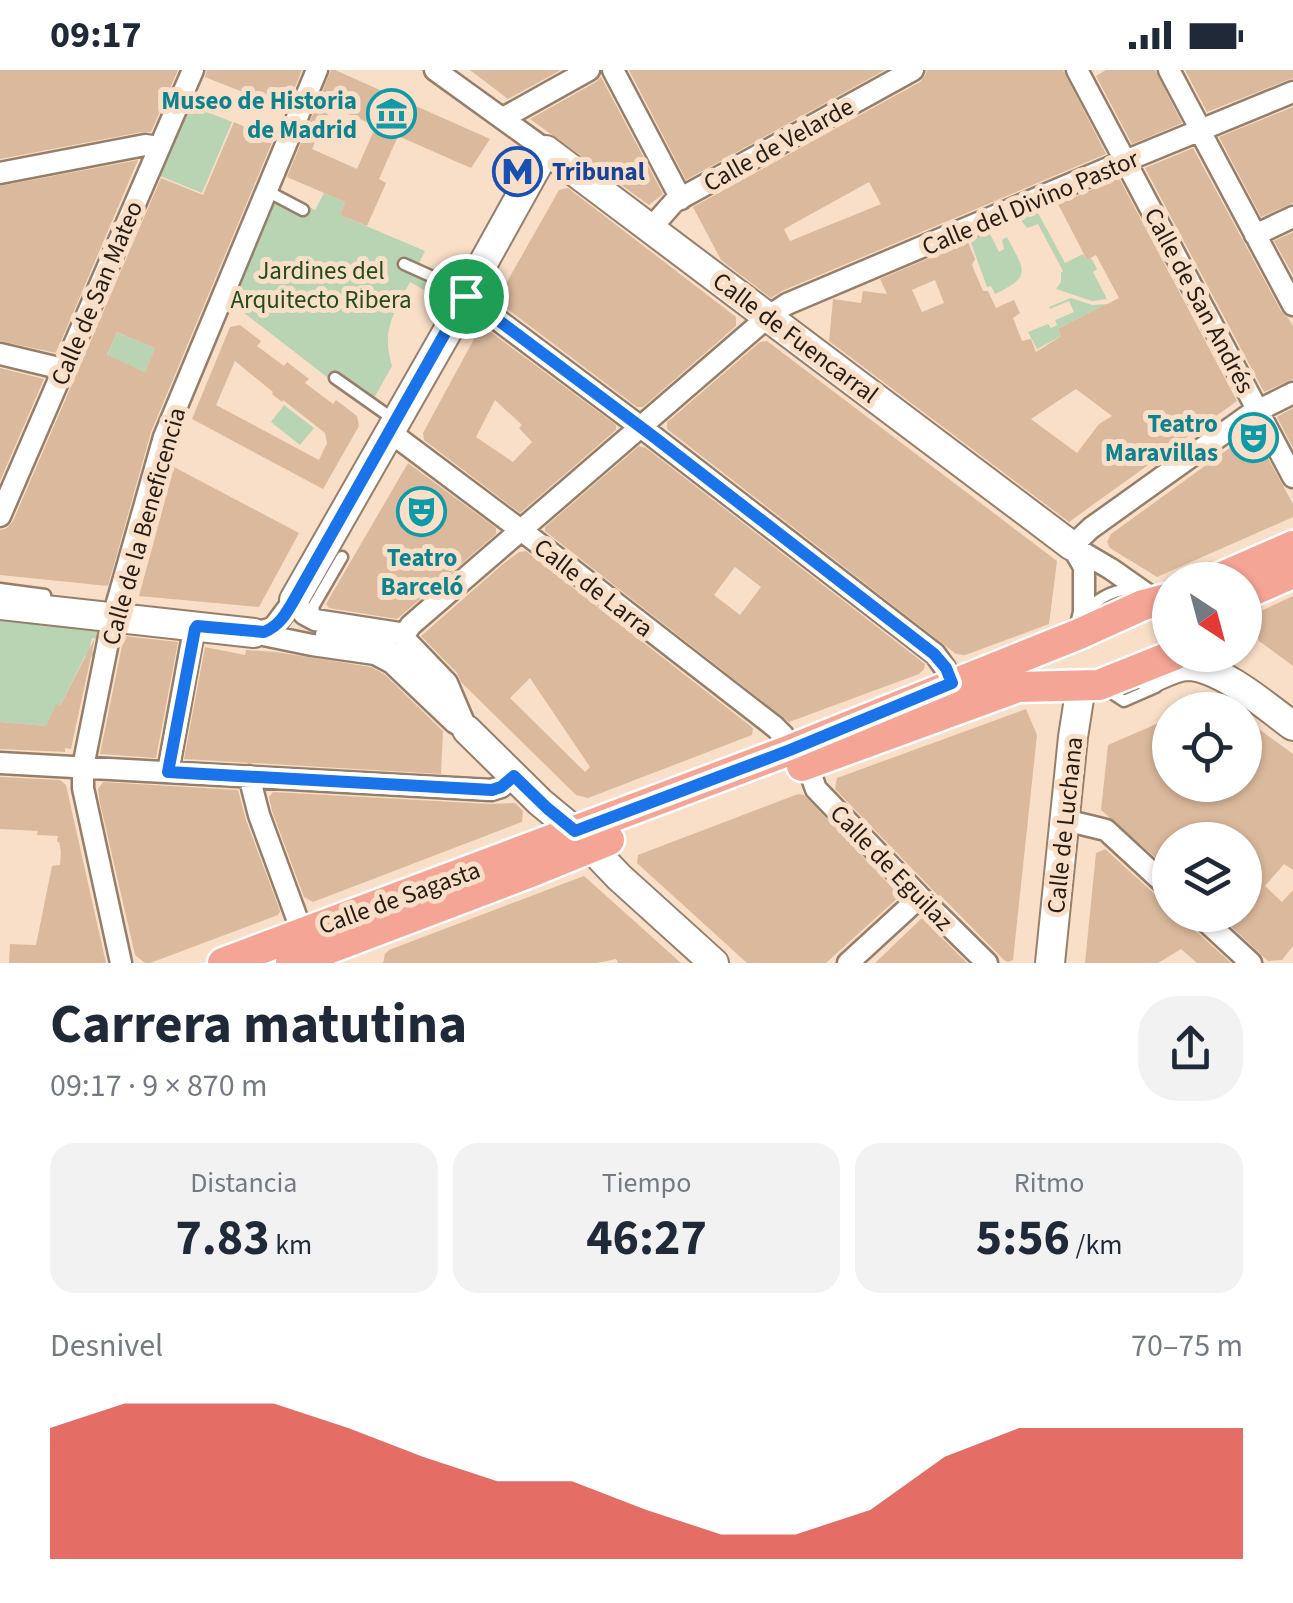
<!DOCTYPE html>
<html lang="es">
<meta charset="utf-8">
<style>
body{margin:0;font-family:"Source Sans 3",sans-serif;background:#f2f2f3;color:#1f2937;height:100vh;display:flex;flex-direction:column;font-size:38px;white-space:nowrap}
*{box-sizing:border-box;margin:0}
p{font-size:32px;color:#747a83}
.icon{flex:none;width:55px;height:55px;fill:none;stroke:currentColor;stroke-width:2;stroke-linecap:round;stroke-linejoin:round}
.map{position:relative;height:893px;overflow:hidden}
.drawer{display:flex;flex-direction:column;background:#fff;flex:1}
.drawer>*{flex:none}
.needle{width:65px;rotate:144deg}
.tools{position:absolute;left:1152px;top:492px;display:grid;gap:20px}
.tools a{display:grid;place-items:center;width:110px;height:110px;border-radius:50%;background:#fff;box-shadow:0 2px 8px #0004;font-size:50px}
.pin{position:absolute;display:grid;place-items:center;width:85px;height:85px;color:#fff;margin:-42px;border:5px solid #fff;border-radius:50%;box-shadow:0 2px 10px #0007}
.round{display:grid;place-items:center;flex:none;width:105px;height:105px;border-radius:40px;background:#f2f2f3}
.summary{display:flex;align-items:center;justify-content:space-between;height:170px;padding:0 50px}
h1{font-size:55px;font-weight:700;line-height:75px}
.figures{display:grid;grid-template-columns:repeat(3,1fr);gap:15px;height:170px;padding:10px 50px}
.figures div{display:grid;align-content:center;border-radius:25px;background:#f2f2f3;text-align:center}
.figures b{font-size:50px;font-weight:700}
.figures small{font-size:28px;font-weight:400}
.figures p{font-size:28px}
.chart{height:280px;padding:20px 50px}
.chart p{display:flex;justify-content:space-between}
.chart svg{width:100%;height:180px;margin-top:10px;fill:#d93025;opacity:.7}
.status{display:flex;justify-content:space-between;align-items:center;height:70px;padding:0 50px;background:#fff;direction:ltr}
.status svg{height:28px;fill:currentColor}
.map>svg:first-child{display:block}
</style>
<div class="status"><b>09:17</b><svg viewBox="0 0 49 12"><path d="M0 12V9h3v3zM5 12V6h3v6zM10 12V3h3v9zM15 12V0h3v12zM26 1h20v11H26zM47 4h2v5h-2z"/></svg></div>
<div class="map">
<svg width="1293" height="893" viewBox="0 0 1293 893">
<rect width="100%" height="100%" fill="#f9dfc8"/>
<path fill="#b8d4b2" d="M190,35L232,52L202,123L160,106Z
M280,121L315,140L324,123L345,132L340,145L425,181L418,195L402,198L437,215L433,225L410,212C394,243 381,260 392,296L373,330L339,304L332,311L239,239L235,227Z
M1037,141L1065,193L1083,184L1087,190L1091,188L1097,199L1093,202L1107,229L1092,231L1056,219L1061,212V203L1063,201L1038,154L1027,158L1020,149Z
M989,162L999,182L1004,179L1002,170L1007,167C1024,200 1033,206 995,224L991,216L987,217L970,170Z
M1071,228L1092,235L1107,234L1108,237L1098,239L1058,259L1061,266L1037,279L1028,262L1048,254L1051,258L1057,255L1055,250L1074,242L1069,231L1050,239L1049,237Z
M117,262L155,278L145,302L107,286Z
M284,335L314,358L300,375L271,352Z
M0,549L100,562L98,569L92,568L89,581L95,582L94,587L85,586L60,636L56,635L46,656L0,652Z"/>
<path fill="#dbb99c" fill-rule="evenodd" d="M0,0H178L151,62H142L0,89Z
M207,0H302L286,39L205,7Z
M331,0H335L490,69L471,98L398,66L379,109L386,113L367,156L340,145L345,132L287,107ZM331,37L376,56L357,99L312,79Z
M470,0H561L508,29Z
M629,0H885L686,110Z
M927,0H1063L1106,84L782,221L771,228L721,190L693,137L920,12L925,6ZM869,112L881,134L790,171L784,159Z
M1106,0H1155L1182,53L1132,74L1096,6Z
M1185,0H1293V8L1207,42Z
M601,7L663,124L649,135L530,49L596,12Z
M1293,37V133L1261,147L1219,67Z
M234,52L273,70L151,362L108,516L0,505V460L7,458L13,451L161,108L203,125ZM117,262L155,278L145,302L107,285Z
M1193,78L1281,241L1288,248L1293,256V309L1264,322L1145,98Z
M138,90L56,283L0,271V116Z
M1119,108L1237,331L1069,452L829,271L833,229L861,233L863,221L887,224L880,209L968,172L975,189L972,195L983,221H988L996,238L1014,230L1020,243L1013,248L1022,271L1031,269L1036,282L1061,266L1058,259L1119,228L1096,185L1087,190L1058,134ZM935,210L944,233L922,242L912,220ZM1076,319L1112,346L1099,354L1077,383L1031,349Z
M568,118L736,247V256L643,337H637L502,235L499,226L559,120Z
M1293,162V205L1274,171Z
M240,255L261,271L257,276L284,296L287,292L309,309L305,313L333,334L336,330L357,346L359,356L323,419L192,349L230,257ZM235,291L273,322L272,324L282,332L283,330L325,363L327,373L319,390L216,335Z
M480,258H485L616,355V360L520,443L424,370L423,363ZM495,330L522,355L519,358L532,372L513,392L476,367Z
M767,271L1057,491L1049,554L965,585L956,584L667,359V352L671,349L760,272Z
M0,298L44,309L0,411Z
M1293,338V378L1277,347Z
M1253,361L1293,434V447L1157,507L1110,478L1107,472L1111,464Z
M639,376L646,378L925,594L924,599L919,604L789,652L545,461V457ZM735,497L761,517L740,545L714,525Z
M408,393L496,458V464L397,549L329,538L326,534Z
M174,397L299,463L259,537L139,526Z
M526,481L753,658L752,665L588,728L576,725L461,612L457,603L421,566L503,494L519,482ZM530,608L590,697L585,702L510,628Z
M1293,526V596L1259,571L1250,546Z
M124,566L178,572L156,688L100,684Z
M95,568L71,679L65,678V682L0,679V652L46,656L56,634L60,636Z
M205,577L245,585L246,580L276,582L371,597L384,604L443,661L441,704L184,689Z
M1026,639L1037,665L1013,890L1008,892L1004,890L940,825L938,826L930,817L835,719L837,708Z
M1170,648V715H1245V649L1293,684V800L1284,794L1265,816L1282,832L1293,820V876L1282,890L1268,891L1219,845H1245V770H1170V800L1101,740L1108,675Z
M0,707L60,710L66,715L106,893H9L10,874L36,875L52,796L60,795L61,782L59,772H57L58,766L37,765L38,761L0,759Z
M103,712L238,720L246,750L280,841L278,845L150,893H145L135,885L100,733L98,719Z
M273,722L490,734L515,733L523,741L522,752L313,832L304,827L272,741L269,727Z
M798,724L804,725L900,826L826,893H747L637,793L638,785Z
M1105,779L1170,838V845H1178L1231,893H1197L1181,879L1158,893H1085L1096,783Z
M584,806L681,893H618L616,889L597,893H383L385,884L389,880Z
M922,848L967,893H875Z"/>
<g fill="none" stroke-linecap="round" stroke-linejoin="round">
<defs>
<path id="lane" d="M267,121L303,140
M404,194L444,212L465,225
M335,308L396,351
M0,519L45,525
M1087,540C1100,527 1115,519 1133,519
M315,546L313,537L342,487
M321,564L381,572L391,576L448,630
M1104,618L1124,631L1156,617"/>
<path id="street" d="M435,0L546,80
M613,0L681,129
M1077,0L1293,407
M1169,0L1196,51
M503,48L589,0
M1200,61L1293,235
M0,103L145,75L159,77
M651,158L674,132L913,0
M1255,165L1293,147
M466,226L654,367L935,584L945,598L952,613
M0,284L63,299
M390,362L534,470L775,657L783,665L790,680
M0,446L193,0
M1072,476L1091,458L1249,345L1293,323
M1072,476L1111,499L1158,532
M1073,478L1084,497V542L1079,564
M294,530L304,544L315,550L399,563L447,613L467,660
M254,563L312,575L375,584L392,593L454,652L467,660
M254,563L273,558L294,530
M403,566L411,555L769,246L787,234L1113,96L1293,22
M0,693L491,720L501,717L514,706
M807,694L816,719L920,827L987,893
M168,702L193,565L197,557
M249,706L259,745L302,862
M1065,750L1106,760L1170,819
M1199,845L1251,893
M121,893L83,718V697L113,547L164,367L317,0
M848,893L920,827"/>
<path id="secondary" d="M294,530L463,234L486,188L546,80L1072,476
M0,535L254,563
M1150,609C1162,604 1176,596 1188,596C1221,597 1267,637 1293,656
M467,660L540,732L575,761L619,807L714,893
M1050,893L1073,667L1081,616"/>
<path id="primary" d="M1215,510L1293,476
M1245,524L1293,503
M802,696L1018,617L1099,615L1174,585
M223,893L790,680L1079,564L1143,535L1170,528
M291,893L528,803L609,770"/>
</defs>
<use href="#lane" stroke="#967f6a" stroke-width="15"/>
<use href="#street" stroke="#967f6a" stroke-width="25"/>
<use href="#secondary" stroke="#967f6a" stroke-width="32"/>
<use href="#primary" stroke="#fff" stroke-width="35"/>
<use href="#lane" stroke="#fff" stroke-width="10"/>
<use href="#street" stroke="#fff" stroke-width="20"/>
<use href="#secondary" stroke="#fff" stroke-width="28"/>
<use href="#primary" stroke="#f5a595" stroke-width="30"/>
</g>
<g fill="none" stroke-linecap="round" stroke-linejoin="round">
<defs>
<path id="route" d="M466,226L654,367L934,584L946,598L952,613L790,680L575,761L547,738L514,706L501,717L492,720L168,702L195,559L197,556L264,562C279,556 286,544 294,530Z"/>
</defs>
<use href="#route" stroke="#fff" stroke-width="20"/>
<use href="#route" stroke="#1a73e8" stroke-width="12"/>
</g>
<defs>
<symbol id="museum-ring" viewBox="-11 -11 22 22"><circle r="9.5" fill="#f9dfc8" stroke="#0f9aa8" stroke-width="1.5"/><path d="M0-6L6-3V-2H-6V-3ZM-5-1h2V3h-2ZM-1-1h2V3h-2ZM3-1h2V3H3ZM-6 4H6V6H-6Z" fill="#0f9aa8"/></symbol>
<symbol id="metro-ring" viewBox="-11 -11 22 22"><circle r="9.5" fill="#f9dfc8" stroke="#1a4fb4" stroke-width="1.5"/><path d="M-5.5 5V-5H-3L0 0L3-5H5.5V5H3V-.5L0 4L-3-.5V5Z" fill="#1a4fb4"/></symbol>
<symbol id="theatre-ring" viewBox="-11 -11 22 22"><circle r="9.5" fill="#f9dfc8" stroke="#0f9aa8" stroke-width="1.5"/><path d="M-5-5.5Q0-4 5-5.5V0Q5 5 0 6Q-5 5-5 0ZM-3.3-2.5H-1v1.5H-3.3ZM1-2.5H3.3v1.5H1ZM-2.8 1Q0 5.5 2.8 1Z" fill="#0f9aa8"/></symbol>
</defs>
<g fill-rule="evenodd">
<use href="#museum-ring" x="364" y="16" width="55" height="55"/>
<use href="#metro-ring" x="490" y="74" width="55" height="55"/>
<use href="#theatre-ring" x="1226" y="340" width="55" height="55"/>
<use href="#theatre-ring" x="394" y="414" width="55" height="55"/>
</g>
<g text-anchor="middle" stroke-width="10" stroke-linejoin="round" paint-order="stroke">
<g font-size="25" font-weight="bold" fill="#0d838f" stroke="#f9dfc8" text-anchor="end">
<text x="357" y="39">Museo de Historia<tspan x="357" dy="29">de Madrid</tspan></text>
<text x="1218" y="362">Teatro<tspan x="1218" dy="29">Maravillas</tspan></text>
<text x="422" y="496" text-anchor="middle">Teatro<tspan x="422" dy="29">Barceló</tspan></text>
</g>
<g font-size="25" fill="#261c14" stroke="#f9dfc8">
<text transform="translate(778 74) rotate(-29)" y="9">Calle de Velarde</text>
<text transform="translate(1030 132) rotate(-23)" y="9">Calle del Divino Pastor</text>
<text transform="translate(96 223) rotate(-67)" y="9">Calle de San Mateo</text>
<text transform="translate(1200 230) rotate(62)" y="9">Calle de San Andrés</text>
<text transform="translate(796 267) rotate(37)" y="9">Calle de Fuencarral</text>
<text transform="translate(143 456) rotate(-74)" y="9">Calle de la Beneficencia</text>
<text transform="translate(594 517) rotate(38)" y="9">Calle de Larra</text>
<text transform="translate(1064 755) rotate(-84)" y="9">Calle de Luchana</text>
<text transform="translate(892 797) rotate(46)" y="9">Calle de Eguilaz</text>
<text transform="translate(399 827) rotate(-20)" y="9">Calle de Sagasta</text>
</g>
<g font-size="25" font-weight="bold" fill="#164399" stroke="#f9dfc8" text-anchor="start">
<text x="552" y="110">Tribunal</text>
</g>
<g font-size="25" fill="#244b1d" stroke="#f9dfc8">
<text x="321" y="209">Jardines del<tspan x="321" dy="29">Arquitecto Ribera</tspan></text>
</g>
</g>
</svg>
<div class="tools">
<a><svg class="needle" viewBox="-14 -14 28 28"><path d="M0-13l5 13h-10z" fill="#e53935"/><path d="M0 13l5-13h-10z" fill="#747a83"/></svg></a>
<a><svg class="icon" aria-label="locate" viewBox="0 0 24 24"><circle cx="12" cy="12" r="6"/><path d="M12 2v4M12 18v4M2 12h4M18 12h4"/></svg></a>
<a><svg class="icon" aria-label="layers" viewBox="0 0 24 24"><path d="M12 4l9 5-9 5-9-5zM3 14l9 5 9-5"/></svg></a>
</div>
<div class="pin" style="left:466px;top:226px;background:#1e9e55"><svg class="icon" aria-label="arrive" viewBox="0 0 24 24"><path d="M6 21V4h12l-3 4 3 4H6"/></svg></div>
</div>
<section class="drawer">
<div class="summary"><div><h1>Carrera matutina</h1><p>09:17 · 9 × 870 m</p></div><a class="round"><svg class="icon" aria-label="share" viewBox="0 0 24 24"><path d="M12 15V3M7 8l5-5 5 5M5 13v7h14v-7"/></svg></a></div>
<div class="figures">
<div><p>Distancia</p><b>7.83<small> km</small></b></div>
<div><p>Tiempo</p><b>46:27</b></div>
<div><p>Ritmo</p><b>5:56<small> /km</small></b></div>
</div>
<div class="chart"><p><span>Desnivel</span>70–75 m</p>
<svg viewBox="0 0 160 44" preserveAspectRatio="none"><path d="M0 44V12L10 6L20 6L30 6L40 12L50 19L60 25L70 25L80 32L90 38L100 38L110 32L120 19L130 12L140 12L150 12L160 12V44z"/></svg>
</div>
</section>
